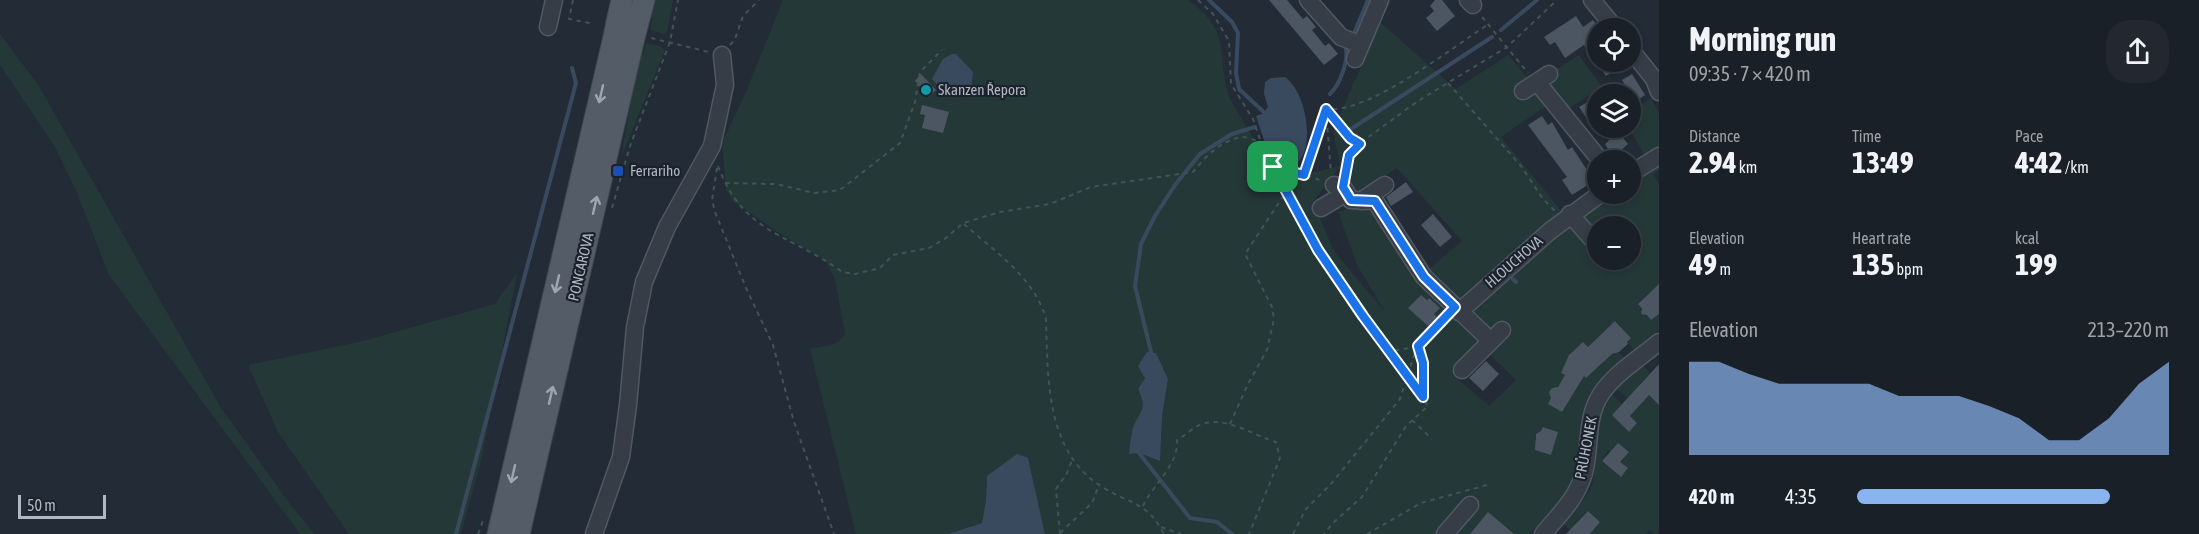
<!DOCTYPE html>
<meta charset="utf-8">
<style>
body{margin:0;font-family:"Asap Condensed",sans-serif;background:#232830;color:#f1f3f6;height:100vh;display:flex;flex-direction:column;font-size:22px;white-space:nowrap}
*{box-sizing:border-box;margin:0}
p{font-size:20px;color:#9fa3a8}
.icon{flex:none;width:33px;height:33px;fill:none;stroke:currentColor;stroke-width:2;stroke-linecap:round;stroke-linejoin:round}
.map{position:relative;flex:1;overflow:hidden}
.side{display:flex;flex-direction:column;background:#1a2028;width:540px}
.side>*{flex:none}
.tools{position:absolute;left:1587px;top:18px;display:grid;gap:12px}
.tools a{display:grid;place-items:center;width:54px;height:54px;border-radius:50%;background:#1a2028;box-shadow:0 3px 9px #0003,0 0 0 2px #383e45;font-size:30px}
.scale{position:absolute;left:18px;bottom:15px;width:88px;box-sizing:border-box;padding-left:6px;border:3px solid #b0b8c3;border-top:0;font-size:16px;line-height:21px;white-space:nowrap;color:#b0b8c3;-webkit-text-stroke:4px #1b222c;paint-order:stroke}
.pin{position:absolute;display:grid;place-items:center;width:51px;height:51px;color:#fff;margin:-26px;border-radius:12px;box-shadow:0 3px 9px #0006}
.round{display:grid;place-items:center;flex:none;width:63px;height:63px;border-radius:24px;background:#232830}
.headline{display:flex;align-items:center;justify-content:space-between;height:102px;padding:0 30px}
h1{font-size:33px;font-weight:700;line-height:45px}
.stats{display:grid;grid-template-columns:repeat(3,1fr);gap:9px;height:102px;padding:6px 30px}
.stats div{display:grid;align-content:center}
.stats b{font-size:30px;font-weight:700}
.stats small{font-size:16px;font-weight:400}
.stats p{font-size:16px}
.chart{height:168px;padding:12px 30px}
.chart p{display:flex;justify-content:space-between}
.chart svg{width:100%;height:108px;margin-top:6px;fill:#8ab4ef;opacity:.7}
ul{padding:0 30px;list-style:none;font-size:20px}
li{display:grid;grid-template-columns:96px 72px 1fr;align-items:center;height:45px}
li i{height:15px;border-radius:8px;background:#8ab4ef}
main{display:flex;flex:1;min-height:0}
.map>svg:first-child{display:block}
</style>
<main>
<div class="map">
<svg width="1659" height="534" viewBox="0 0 1659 534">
<rect width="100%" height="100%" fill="#222b36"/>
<path fill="#253838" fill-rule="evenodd" d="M652,0H673L667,32L664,34L650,30L653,17L649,16Z
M783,0H1188C1233,33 1216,52 1229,97L1281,186L1291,178L1340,166L1333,131L1380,22L1456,89L1508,55L1529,80L1526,97L1536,94L1546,106L1501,137L1563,213L1460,301L1428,270L1462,241L1397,168L1354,195L1340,167L1313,202L1334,251L1385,312L1357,265L1338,212L1346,209H1371L1448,310L1417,344L1420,347L1451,313L1480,342L1452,374L1489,406L1516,380L1487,352L1491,330L1474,315L1472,311L1500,281L1572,224L1597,255L1598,260H1630V226H1598L1597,236L1585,221L1586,214L1614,194H1630L1631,182L1659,163V170L1653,174L1659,184V287L1645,296L1638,304L1643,315L1659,314V330L1634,350L1627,342L1631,338L1616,321L1597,338L1613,355L1617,351L1624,358C1604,375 1585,395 1581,422C1578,440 1580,459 1576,477C1571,496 1543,518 1530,534H1045L1028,458L987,476L986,500L982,523L948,534H856L810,349C823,346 840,346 845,334L835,279L825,260L776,231L733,201L726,190L722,143L745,94ZM1583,342L1602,364L1586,378L1570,361L1569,355ZM1147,352L1156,353L1168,380L1162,417L1160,461L1139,453L1129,454C1130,445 1131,433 1135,425C1143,409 1147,408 1138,389L1145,378ZM1560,383L1574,392L1562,412L1548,404L1552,396L1549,392L1552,388H1557ZM1543,427L1558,432L1551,455L1536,450L1538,443L1534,439L1536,434L1541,433Z
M0,34L39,86L220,406L292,507L315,534H300L109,275L77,193L55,147L0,65Z
M646,43L660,46L665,50L621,158L639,54H643Z
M1579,55L1602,87L1568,109L1549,87L1550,73Z
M1651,98L1659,113V147L1645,156L1629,128H1630L1631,112Z
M517,273L482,457L461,534H349L278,432L248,365L359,342L495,304Z
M1642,365L1650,373L1639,385L1655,402L1659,399V533L1655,534L1649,530L1645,534H1590L1600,522L1588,511L1579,519L1573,532L1563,524L1587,495L1593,483L1599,419L1612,394L1622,404L1612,415L1629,432L1637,423L1630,416L1638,407L1616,389ZM1618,443L1628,452L1620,462L1628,469L1620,477L1602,461L1608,450L1610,452Z"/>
<path fill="#394a5f" d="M952,54H956L973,72L971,88L962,95L942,90L932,79L943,59Z
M1285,77C1315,99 1318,189 1271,161L1256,116L1264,113L1268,107L1264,94L1265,82L1271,78Z
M1147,352L1156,353L1168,379L1162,417L1160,461L1139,453L1129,454C1130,445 1131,433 1134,425C1142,409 1147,408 1138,389L1145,378L1138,366Z
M1017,454L1028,458L1045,534H948L982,523L986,500L987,476Z"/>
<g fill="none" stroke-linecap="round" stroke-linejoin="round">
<path stroke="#394a5f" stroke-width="4" d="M1209,0L1232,22L1238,33L1236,73L1239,89L1268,116
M1501,30L1537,0
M1355,31L1368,0
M1330,94C1340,84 1348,63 1346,49
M1348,131L1492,37
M1513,279L1516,282
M1152,356L1135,286L1141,244L1155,216L1175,185L1200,154L1232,134L1255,127
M1139,450V453L1190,518L1217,522L1232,534
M456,534L576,83L572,68"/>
</g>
<path fill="#4b5662" d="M1269,0H1287L1303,19L1307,16L1316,27L1312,30L1325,46L1329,43L1338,54L1324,65Z
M1435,0H1442L1455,16L1437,31L1426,18L1434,11L1430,6Z
M1576,16L1583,27L1593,20L1598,26V62L1627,63L1606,76L1584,45L1565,58L1555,42L1550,45L1544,37Z
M921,74L936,90L929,97L915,81Z
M1632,74L1645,95L1635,102L1622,80Z
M1598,96V112L1587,119L1579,107Z
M922,105L949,112L943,133L922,128L925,115L920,114Z
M1542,116L1548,125L1552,122L1568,150L1572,147L1594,181L1572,195L1562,180L1567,177L1528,125Z
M1618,132L1628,144L1613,157L1605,144Z
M1406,182L1413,192L1391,206L1386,197Z
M1433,214L1452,237L1440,247L1421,225Z
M1659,284V314L1651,320L1647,315L1641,314L1642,309L1638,304Z
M1421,295L1427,300L1429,298L1440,308L1434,314L1437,317L1428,326L1408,308Z
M1615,321L1631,338L1627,342L1628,344L1619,352L1612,354L1586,378L1584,376L1562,412L1548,404L1551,398L1549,392L1552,388L1558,387L1565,375L1561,373L1569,355L1583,342L1588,347Z
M1486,361L1499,374L1483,391L1469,378Z
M1659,364V405L1649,395L1630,416L1637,423L1629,432L1612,415Z
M1543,427L1558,432L1551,455L1535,450L1536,434L1541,431Z
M1618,443L1629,452L1620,462L1628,468L1621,477L1602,461Z
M1588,511L1600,522L1590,534H1566Z
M1488,512L1514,534H1470Z"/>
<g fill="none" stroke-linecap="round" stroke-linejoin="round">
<defs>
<path id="minor" d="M1308,0L1341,37L1361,45
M1468,0L1473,5
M1592,0L1615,28
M548,27L554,0
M1630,49L1654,79L1659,92
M1355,59L1380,0
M1537,82L1600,160
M1523,91L1549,74
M1630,174L1659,156
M1334,185L1343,187L1351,200L1375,201L1424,277L1491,341
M1361,201L1385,185
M1321,208L1346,193
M1570,214L1598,246
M1459,312L1550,231L1600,194
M1462,370L1502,330
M594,534L621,457L628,405L635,327L644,282L667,227L712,146L725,85L722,55
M1445,534L1470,505
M1543,534C1559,515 1577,498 1584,473C1591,446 1585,419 1601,394C1615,373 1640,358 1659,342"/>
<path id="major" d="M617,22L622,0
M637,26L644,0
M498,534L614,37
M519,534L633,42"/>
</defs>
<use href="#minor" stroke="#505862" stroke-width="19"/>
<use href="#major" stroke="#3f4650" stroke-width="23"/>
<path stroke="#425355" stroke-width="2" stroke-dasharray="4.5 4.5" stroke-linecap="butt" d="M573,0L569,19L594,24
M1198,0L1213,14L1229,41L1231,84L1253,119L1266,157L1277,173L1319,250L1363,316L1428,406L1406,426L1362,497L1333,523L1324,534
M1482,17L1528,73
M651,38L709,52
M730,45L735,39L743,16L759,0
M1448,83L1521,166L1543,199L1555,211
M1326,109L1350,138L1359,143
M1333,109C1376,108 1451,48 1489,24
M1326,110L1331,173
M718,166C744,235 789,233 842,272L855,274L880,268L893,255L929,248L946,238L963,223L1000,212L1050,204L1091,187L1193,172C1205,157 1222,139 1243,137C1249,137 1256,141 1262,143
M717,168L712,200L715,212L746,288L773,345L794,422L834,534
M1275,168L1304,175L1326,109
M1346,173L1349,155L1356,146L1418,101L1507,47L1557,0
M725,183L776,184L814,193L840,190L900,143L915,102L920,72L942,50
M612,208L630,146L670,42L678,0
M964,224C994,251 1035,278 1046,319C1048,379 1045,453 1104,488C1132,505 1147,502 1164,534
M1418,346L1423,363V396
M1386,348L1397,350L1416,347
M1412,420L1432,439
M1230,424L1248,384L1267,350L1274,319L1272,307L1245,254L1286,192L1304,175L1320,180
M1143,506C1153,484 1179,465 1177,440C1186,435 1193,427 1202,424C1227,416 1252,435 1276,442L1280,458L1249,534
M1161,527L1181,534
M1060,533L1092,503L1099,485
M478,534L484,518
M1060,534L1056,489L1067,473L1073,458
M1293,534L1306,509L1331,484L1400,399L1416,349L1446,316
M1367,534L1421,503L1487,485"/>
<use href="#minor" stroke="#363d47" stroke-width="16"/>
<use href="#major" stroke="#545c67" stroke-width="21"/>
<defs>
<path id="major-bridge" d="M614,37L617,22
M633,42L637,26"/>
</defs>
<use href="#major-bridge" stroke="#3f4650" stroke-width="23" stroke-linecap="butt"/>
<use href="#major-bridge" stroke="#545c67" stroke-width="21"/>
</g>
<defs><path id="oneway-shaft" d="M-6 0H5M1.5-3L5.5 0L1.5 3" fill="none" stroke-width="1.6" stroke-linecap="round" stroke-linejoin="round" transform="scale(1.5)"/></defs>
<g stroke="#9ea6b1">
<use href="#oneway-shaft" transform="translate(601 94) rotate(103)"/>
<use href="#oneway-shaft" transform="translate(595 205) rotate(-77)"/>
<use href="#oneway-shaft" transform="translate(557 284) rotate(103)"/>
<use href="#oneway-shaft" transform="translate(551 395) rotate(-77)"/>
<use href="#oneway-shaft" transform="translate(513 474) rotate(103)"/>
</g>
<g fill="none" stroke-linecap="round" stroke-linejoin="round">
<defs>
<path id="route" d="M1326,109L1350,138L1360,144L1349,155L1343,187L1351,200L1375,201L1424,277L1455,307L1418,346L1423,363V397L1363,316L1318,250L1273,167L1304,175Z"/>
</defs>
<use href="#route" stroke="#fff" stroke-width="12"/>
<use href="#route" stroke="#1a73e8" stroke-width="8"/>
</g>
<circle fill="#0f9aa8" stroke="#1b222c" stroke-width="2" cx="926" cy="90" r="6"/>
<rect fill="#1a4fb4" stroke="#1b222c" stroke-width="2" x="612" y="165" width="12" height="12" rx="3"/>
<g text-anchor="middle" stroke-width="4.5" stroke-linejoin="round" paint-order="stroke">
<g font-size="15" fill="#b0b8c3" stroke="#1b222c" text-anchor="start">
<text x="938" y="95">Skanzen Řepora</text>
<text x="630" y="176">Ferrariho</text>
</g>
<g font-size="15" fill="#b0b8c3" stroke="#1b222c">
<text transform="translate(1514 262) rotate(-41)" y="5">HLOUCHOVA</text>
<text transform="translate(581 267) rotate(-77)" y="5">PONCAROVA</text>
<text transform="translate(1586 448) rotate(-79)" y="5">PRŮHONEK</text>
</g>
</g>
</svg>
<div class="tools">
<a><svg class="icon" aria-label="locate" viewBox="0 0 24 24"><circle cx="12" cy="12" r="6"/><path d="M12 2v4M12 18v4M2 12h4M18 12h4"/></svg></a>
<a><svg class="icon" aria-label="layers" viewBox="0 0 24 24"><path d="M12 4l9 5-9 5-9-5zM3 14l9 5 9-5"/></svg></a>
<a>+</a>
<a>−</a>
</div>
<div class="scale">50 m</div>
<div class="pin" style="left:1273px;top:167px;background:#1e9e55"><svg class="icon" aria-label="arrive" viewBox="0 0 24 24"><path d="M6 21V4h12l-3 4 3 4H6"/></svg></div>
</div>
<section class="side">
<div class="headline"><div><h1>Morning run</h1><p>09:35 · 7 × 420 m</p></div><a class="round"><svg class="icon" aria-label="share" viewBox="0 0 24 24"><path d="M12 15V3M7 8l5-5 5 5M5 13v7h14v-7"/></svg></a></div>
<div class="stats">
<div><p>Distance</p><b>2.94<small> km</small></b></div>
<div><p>Time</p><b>13:49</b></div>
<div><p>Pace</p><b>4:42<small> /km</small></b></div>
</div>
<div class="stats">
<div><p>Elevation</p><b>49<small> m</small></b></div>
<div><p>Heart rate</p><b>135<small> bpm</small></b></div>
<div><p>kcal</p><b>199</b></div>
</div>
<div class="chart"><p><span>Elevation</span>213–220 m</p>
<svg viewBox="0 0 160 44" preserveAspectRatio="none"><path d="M0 44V6L10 6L20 11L30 15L40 15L50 15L60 15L70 20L80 20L90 20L100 24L110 29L120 38L130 38L140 29L150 15L160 6V44z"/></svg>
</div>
<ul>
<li><b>420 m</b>4:35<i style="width:81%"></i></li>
</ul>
</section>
</main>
